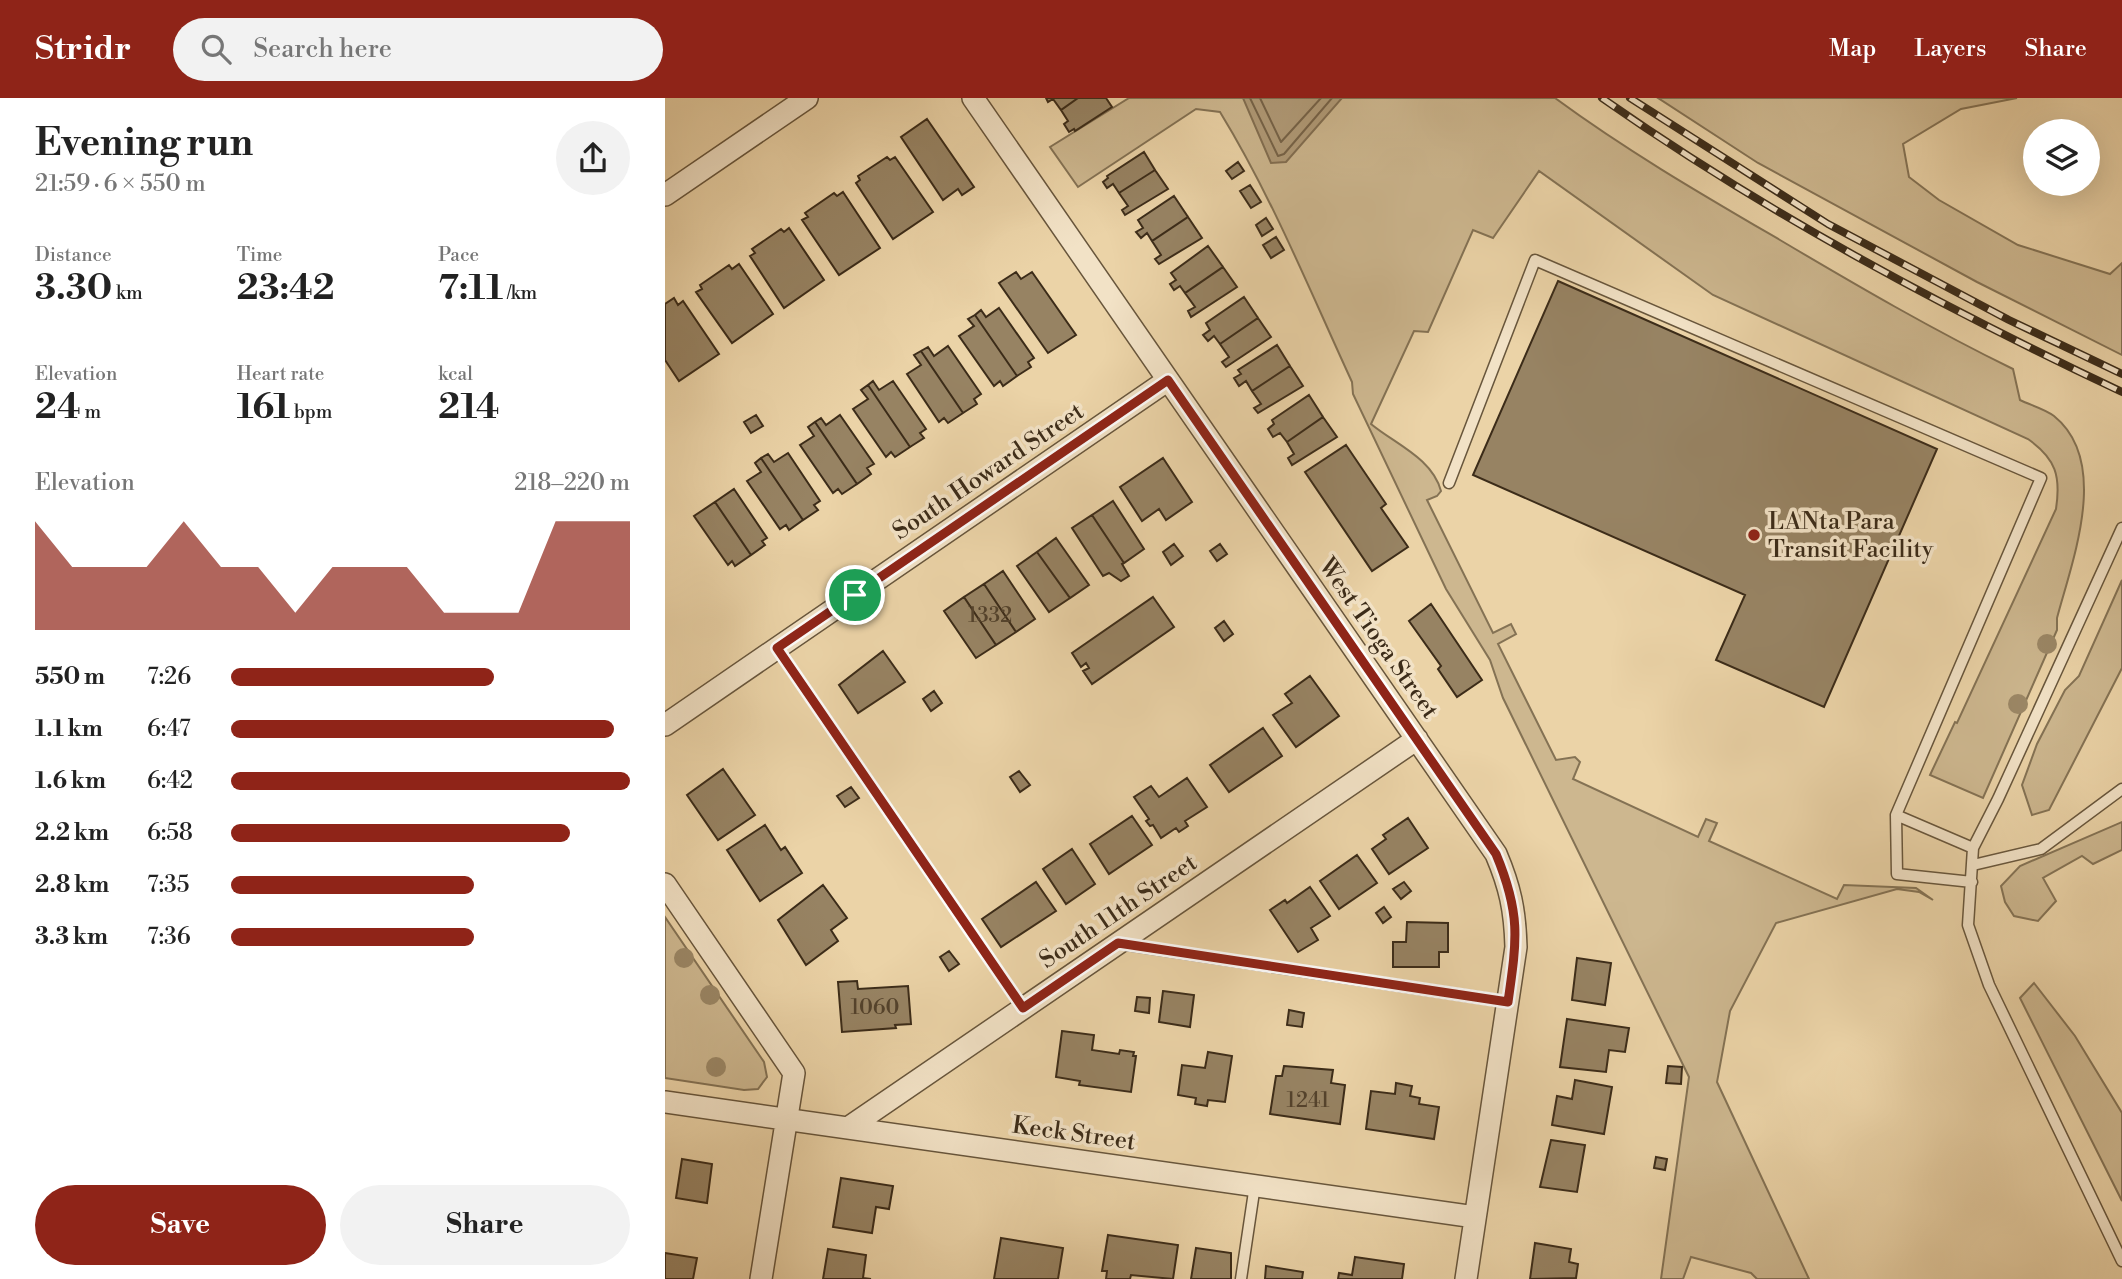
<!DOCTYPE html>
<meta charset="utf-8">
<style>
body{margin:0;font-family:"Libre Bodoni",serif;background:#f2f2f2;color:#222;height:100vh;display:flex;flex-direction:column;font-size:26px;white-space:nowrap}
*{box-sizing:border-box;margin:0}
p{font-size:23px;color:#767676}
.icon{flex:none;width:38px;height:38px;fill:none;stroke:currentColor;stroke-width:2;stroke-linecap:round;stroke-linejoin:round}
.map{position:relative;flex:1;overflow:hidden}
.sheet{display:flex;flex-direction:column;background:#fff;width:665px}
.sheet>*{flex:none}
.tools{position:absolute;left:1358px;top:21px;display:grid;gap:14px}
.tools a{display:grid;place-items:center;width:77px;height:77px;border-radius:50%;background:#fff;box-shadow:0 7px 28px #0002;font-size:35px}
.pin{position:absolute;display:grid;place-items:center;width:60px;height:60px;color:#fff;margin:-30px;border:4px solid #fff;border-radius:50%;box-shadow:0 2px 7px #0007}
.round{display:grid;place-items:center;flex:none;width:74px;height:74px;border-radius:37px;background:#f2f2f2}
.summary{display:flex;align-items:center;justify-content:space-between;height:119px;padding:0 35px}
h1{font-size:38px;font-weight:800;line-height:52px}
.metrics{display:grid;grid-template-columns:repeat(3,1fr);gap:10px;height:119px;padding:7px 35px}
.metrics div{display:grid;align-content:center}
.metrics b{font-size:35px;font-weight:800}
.metrics small{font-size:19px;font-weight:400}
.metrics p{font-size:19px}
.chart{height:196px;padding:14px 35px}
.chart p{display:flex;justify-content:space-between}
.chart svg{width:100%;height:126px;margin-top:7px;fill:#8f2418;opacity:.7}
.button{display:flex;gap:14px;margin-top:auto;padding:14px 35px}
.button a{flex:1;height:80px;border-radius:42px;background:#8f2418;color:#fff;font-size:28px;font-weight:800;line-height:80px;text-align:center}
.button a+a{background:#f2f2f2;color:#222}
ul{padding:0 35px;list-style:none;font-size:23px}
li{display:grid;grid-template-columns:112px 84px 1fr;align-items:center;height:52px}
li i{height:18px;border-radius:9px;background:#8f2418}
header{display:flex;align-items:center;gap:42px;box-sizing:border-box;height:98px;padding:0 35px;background:#8f2418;color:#fff}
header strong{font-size:33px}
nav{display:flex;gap:38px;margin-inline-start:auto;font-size:24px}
.search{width:490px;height:63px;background:#f2f2f2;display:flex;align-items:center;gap:18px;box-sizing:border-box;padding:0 24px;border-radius:38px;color:#767676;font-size:26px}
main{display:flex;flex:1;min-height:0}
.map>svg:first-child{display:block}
</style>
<header>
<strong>Stridr</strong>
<div class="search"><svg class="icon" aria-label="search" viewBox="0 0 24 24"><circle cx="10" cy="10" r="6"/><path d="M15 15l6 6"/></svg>Search here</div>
<nav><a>Map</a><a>Layers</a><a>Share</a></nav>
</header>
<main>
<section class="sheet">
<div class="summary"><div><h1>Evening run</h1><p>21:59 · 6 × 550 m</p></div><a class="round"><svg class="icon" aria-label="share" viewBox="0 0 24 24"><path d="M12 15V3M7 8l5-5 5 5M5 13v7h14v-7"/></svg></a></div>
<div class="metrics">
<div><p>Distance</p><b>3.30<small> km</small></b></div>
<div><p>Time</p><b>23:42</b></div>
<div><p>Pace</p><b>7:11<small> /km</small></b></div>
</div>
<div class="metrics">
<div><p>Elevation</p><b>24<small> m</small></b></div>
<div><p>Heart rate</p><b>161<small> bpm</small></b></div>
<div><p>kcal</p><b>214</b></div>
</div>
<div class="chart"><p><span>Elevation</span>218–220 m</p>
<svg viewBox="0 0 160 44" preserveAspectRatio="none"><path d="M0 44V6L10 22L20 22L30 22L40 6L50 22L60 22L70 38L80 22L90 22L100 22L110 38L120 38L130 38L140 6L150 6L160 6V44z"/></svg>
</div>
<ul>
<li><b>550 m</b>7:26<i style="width:66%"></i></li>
<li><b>1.1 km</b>6:47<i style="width:96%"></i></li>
<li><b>1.6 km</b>6:42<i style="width:100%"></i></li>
<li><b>2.2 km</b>6:58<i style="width:85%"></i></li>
<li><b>2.8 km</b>7:35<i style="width:61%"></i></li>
<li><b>3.3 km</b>7:36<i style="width:61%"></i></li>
</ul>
<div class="button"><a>Save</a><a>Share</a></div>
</section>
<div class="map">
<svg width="1457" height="1181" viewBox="0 0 1457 1181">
<rect width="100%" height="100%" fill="#ebd3a7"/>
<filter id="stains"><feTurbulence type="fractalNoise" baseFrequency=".00286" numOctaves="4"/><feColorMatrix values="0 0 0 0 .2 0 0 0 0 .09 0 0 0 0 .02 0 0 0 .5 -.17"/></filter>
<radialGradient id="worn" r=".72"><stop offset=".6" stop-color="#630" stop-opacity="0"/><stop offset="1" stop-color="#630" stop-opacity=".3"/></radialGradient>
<path fill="#cdb78f" stroke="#847254" stroke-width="2" d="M464,0H890C962,53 1038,97 1115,142C1191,187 1268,232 1348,271L1355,302C1365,307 1380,311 1389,318C1446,364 1407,463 1392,520V532L1318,700L1265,677L1290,624L1292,625L1391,411C1396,378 1391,361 1363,341L1048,197L874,73L828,140L808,132L763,234L749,233L706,326C730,346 767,360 776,393L772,398L762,402L828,535L846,526L851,536L833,546L891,662L910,659L915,664L908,681L1033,739L1041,721L1052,725L1044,743L1172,801L1179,787L1251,790L1268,802L1254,794L1232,791L1111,825L1065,913L1052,984L1144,1181H1092L1086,1175L1026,1159L1018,1181H996L1024,979L838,600L825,562L781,491L688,296L687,284C645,193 607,99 555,14L531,11L413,89L385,49Z
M993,0H1352L1296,11L1238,46L1244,79L1274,102L1353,147L1445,176L1457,165V257L1312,184L1093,65Z
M1457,482V570L1384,712L1367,717L1357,687L1372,646L1400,592L1414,578Z
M1457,724V752L1428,766L1417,758L1378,780L1391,803L1373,823L1349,818L1340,804L1336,788L1355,768Z
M0,819L99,964L102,979L93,991L79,992L0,980Z
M1369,885L1410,938L1457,1015V1103L1355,900Z"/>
<path fill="#b09a77" stroke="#826e51" stroke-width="2" d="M578,0H677L621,64L606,65Z"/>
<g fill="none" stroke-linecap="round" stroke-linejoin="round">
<path stroke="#766348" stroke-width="2" d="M585,0L613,58L619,56L667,0
M595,0L616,44L656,0"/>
</g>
<path fill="#978363" stroke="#3c2c19" stroke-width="2" d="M381,0H413L396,12L388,1L383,4Z
M413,0H441L447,9L410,33L409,31L404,34L399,26L403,23L396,12Z
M262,21L309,89L297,97L293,91L278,102L236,39Z
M479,54L490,72L454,95L448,86L442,90L438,84L443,80L442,78Z
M222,59L225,62L230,59L268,114L228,141L191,85L195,82L193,78Z
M573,64L579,73L567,81L561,73Z
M490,72L503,91L460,117L457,112L463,108L454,95Z
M585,87L596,104L586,110L575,93Z
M178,94L215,150L174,177L137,122L143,119L140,115L169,95L172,98Z
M509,98L523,119L487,143L482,135L476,140L471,134L478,130L473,122Z
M523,119L537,140L494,166L490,161L496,157L487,143Z
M601,120L608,131L597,138L591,127Z
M124,130L159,182L119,210L85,158L90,155L87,151L116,131L119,134Z
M611,139L619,152L606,160L598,147Z
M543,148L558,169L520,195L515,188L509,192L505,186L511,182L506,175Z
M74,166L108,216L67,245L31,194L37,191L35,187L64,167L67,171Z
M558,169L572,189L526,219L523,213L530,209L520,195Z
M351,174L356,181L367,174L411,237L383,255L334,185Z
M893,183L1272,351L1159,609L1051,562L1080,497L808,377Z
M579,199L593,220L555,246L549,238L543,243L538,237L545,232L541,225Z
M9,200L13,207L18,203L54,256L14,283L0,262V206Z
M334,210L369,260L363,264L366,269L352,278L310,217L316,212L321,219Z
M310,217L352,278L338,288L335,283L329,288L294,238L309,228L303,221Z
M593,220L606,239L561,269L557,264L564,259L555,246Z
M612,247L625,268L587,293L581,283L574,288L569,280L576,276L573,272Z
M283,248L316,296L309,301L312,306L298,315L256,253L263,249L269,258Z
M256,253L298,315L283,325L279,320L274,324L242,276L256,267L249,257Z
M625,268L638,288L593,315L589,310L596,306L587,293Z
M208,283L214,292L228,283L261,331L255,335L259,340L245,349L203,287Z
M203,287L245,349L230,359L226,354L221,359L188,311L203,301L196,292Z
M644,297L658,319L622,344L615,335L608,339L603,331L609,326L607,322Z
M91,317L98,328L86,335L79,324Z
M175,317L209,366L202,370L206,376L192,386L150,324L156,320L161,327Z
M658,319L672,339L627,367L623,360L629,356L622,344Z
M150,324L192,386L177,396L173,391L168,395L135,347L149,338L143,329Z
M681,347L721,406L716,410L743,449L707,473L640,374Z
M123,355L155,403L149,407L153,412L138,422L96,360L103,356L109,364Z
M96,360L138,422L124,432L121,427L115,431L82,383L96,374L90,365Z
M498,360L527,404L501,422L494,411L477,423L455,389Z
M69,391L102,440L97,443L100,447L86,457L50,404Z
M448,403L479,451L459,465L427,417Z
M50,404L86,457L70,468L67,463L63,467L29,418Z
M427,417L459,465L457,466L464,478L456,483L444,475L438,478L407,430Z
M391,440L424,487L405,500L372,454Z
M509,446L518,458L506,467L498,454Z
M555,446L562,456L552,463L545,453Z
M372,454L405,500L384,514L352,468Z
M338,473L370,521L351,534L319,486Z
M319,486L351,534L331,547L299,499Z
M299,499L331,547L311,560L279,513Z
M488,499L509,529L427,586L418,573L424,570L421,565L416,569L407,555Z
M766,506L817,582L792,599L773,571L776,568L744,523Z
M559,523L568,536L559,543L550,530Z
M218,553L240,584L193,615L174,587Z
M645,578L674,618L631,649L608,617L627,605L620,596Z
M269,593L277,605L266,613L258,601Z
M598,630L617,658L564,694L545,667Z
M58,671L90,717L53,742L22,697Z
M354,673L365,687L355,694L345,679Z
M522,680L542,709L520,723L523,728L514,734L511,730L496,740L488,727L485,728L481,723L484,721L469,699L486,688L494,699Z
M186,689L194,700L180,709L172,698Z
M467,718L487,747L444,776L425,746Z
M743,720L763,750L724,776L707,751L721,741L718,737Z
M100,727L116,752L120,749L137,775L95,803L62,752Z
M407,751L430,786L401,806L378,771Z
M692,757L712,785L674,811L655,783Z
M371,784L391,813L336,849L317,821Z
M739,784L746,793L736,801L728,791Z
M158,787L182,820L166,832L173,843L141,867L113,822Z
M645,789L665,818L646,830L653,842L633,854L605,812L620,802L622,805Z
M719,809L726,819L718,825L711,815Z
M742,824L783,825V854H774V869H728V844H741Z
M284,853L294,866L284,873L275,859Z
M912,860L946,865L940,907L907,902Z
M192,883L193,891L243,888L246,926L230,927L231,930L177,934L173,884Z
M498,893L529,897L525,929L494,924Z
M472,899L485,900L484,915L470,913Z
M624,912L639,915L637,929L622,927Z
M902,921L964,930L960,954L944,952L941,974L895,969Z
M397,933L429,937L427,952L454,956L455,952L469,954L468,958H471L466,994L414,987L415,983L391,979Z
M543,954L567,958L560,1004L543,1002L542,1008L530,1006L531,1000L513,997L517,967L540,970Z
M619,968L668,972L666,985L680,987L675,1026L605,1016L611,978H617Z
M1003,968L1017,969L1016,986L1001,985Z
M910,982L947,989L939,1036L887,1027L892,998L907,1001Z
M731,985L747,988L745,998L755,1000L754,1006L774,1009L769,1041L701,1031L706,993L730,996Z
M886,1042L920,1047L912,1094L875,1089Z
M991,1059L1002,1061L1000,1072L989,1070Z
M17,1061L47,1066L42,1105L11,1100Z
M176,1080L228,1088L224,1111L211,1109L207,1135L168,1129Z
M443,1137L513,1147L508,1181L466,1177L465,1181H441L442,1173H437Z
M336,1140L398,1150L393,1181H329Z
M870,1145L906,1151L904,1164L913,1166L911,1180L865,1181Z
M531,1150L566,1155V1181H526Z
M163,1151L201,1157L198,1180L206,1181H158Z
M0,1155L32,1160L28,1181H0Z
M690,1159L739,1166L737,1181H673L674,1175L687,1177Z
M601,1168L638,1174L637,1181H600Z"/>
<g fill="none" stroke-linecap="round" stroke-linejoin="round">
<defs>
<path id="lane" d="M784,385L870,162L1376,380L1231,717L1232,776L1307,784
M1457,430L1333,701L1308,750L1303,827L1324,887L1457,1163
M112,550L358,910
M1231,717L1308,750
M1308,767L1376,751L1457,691
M456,846L843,904
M576,1181L590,1087"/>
<path id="street" d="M308,0L831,756C845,789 850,812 851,849L801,1181
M0,97L142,0
M0,627L503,282
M0,786L129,975L96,1181
M0,1004L810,1119
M183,1030L752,641"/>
</defs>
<use href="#lane" stroke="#68563c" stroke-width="13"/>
<use href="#street" stroke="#68563c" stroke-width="24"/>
<use href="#lane" stroke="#f2e2c6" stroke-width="10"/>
<use href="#street" stroke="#f2e2c6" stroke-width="21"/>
<defs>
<path id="rail" d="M937,0C1101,115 1277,209 1457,294
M965,0L1163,126L1344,222L1457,276"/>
</defs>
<use href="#rail" stroke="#3c2c19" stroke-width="8"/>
<use href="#rail" stroke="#f2e2c6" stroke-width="5" stroke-dasharray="16" stroke-linecap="butt"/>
</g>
<g fill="#9b8766">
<circle cx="1382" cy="546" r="10"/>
<circle cx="1353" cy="606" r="10"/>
<circle cx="19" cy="860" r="10"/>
<circle cx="45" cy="897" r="10"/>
<circle cx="51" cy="969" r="10"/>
</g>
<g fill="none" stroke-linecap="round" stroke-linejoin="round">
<defs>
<path id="route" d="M503,282L831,756C856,816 852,841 843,904L453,845L358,910L112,550Z"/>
</defs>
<use href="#route" stroke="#fff" stroke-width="14"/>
<use href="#route" stroke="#8f2418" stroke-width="9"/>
</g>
<circle fill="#8f2418" stroke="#f2e2c6" stroke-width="2.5" cx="1089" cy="437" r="7"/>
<g text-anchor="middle" stroke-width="7" stroke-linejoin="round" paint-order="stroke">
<g font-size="21" fill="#53422c">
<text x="325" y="524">1332</text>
<text x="210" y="916">1060</text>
<text x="643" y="1009">1241</text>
</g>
<g font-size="24" fill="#3c2c19" stroke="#f2e2c6">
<text transform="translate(323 373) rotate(-34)" y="8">South Howard Street</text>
<text transform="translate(714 540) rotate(55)" y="8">West Tioga Street</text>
<text transform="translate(453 813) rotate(-34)" y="8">South 11th Street</text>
<text transform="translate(409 1035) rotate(8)" y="8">Keck Street</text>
</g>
<g font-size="24" fill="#3c2c19" stroke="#f2e2c6" text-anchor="start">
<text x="1103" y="431">LANta Para<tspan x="1103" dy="28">Transit Facility</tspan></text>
</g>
</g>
<rect width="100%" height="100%" filter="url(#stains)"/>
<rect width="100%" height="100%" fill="url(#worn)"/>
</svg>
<div class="tools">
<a><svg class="icon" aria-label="layers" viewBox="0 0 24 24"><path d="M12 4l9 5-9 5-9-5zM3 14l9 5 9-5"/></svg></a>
</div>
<div class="pin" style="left:190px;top:497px;background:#1e9e55"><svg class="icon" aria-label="arrive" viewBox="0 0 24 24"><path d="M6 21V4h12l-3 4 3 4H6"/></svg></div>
</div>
</main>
